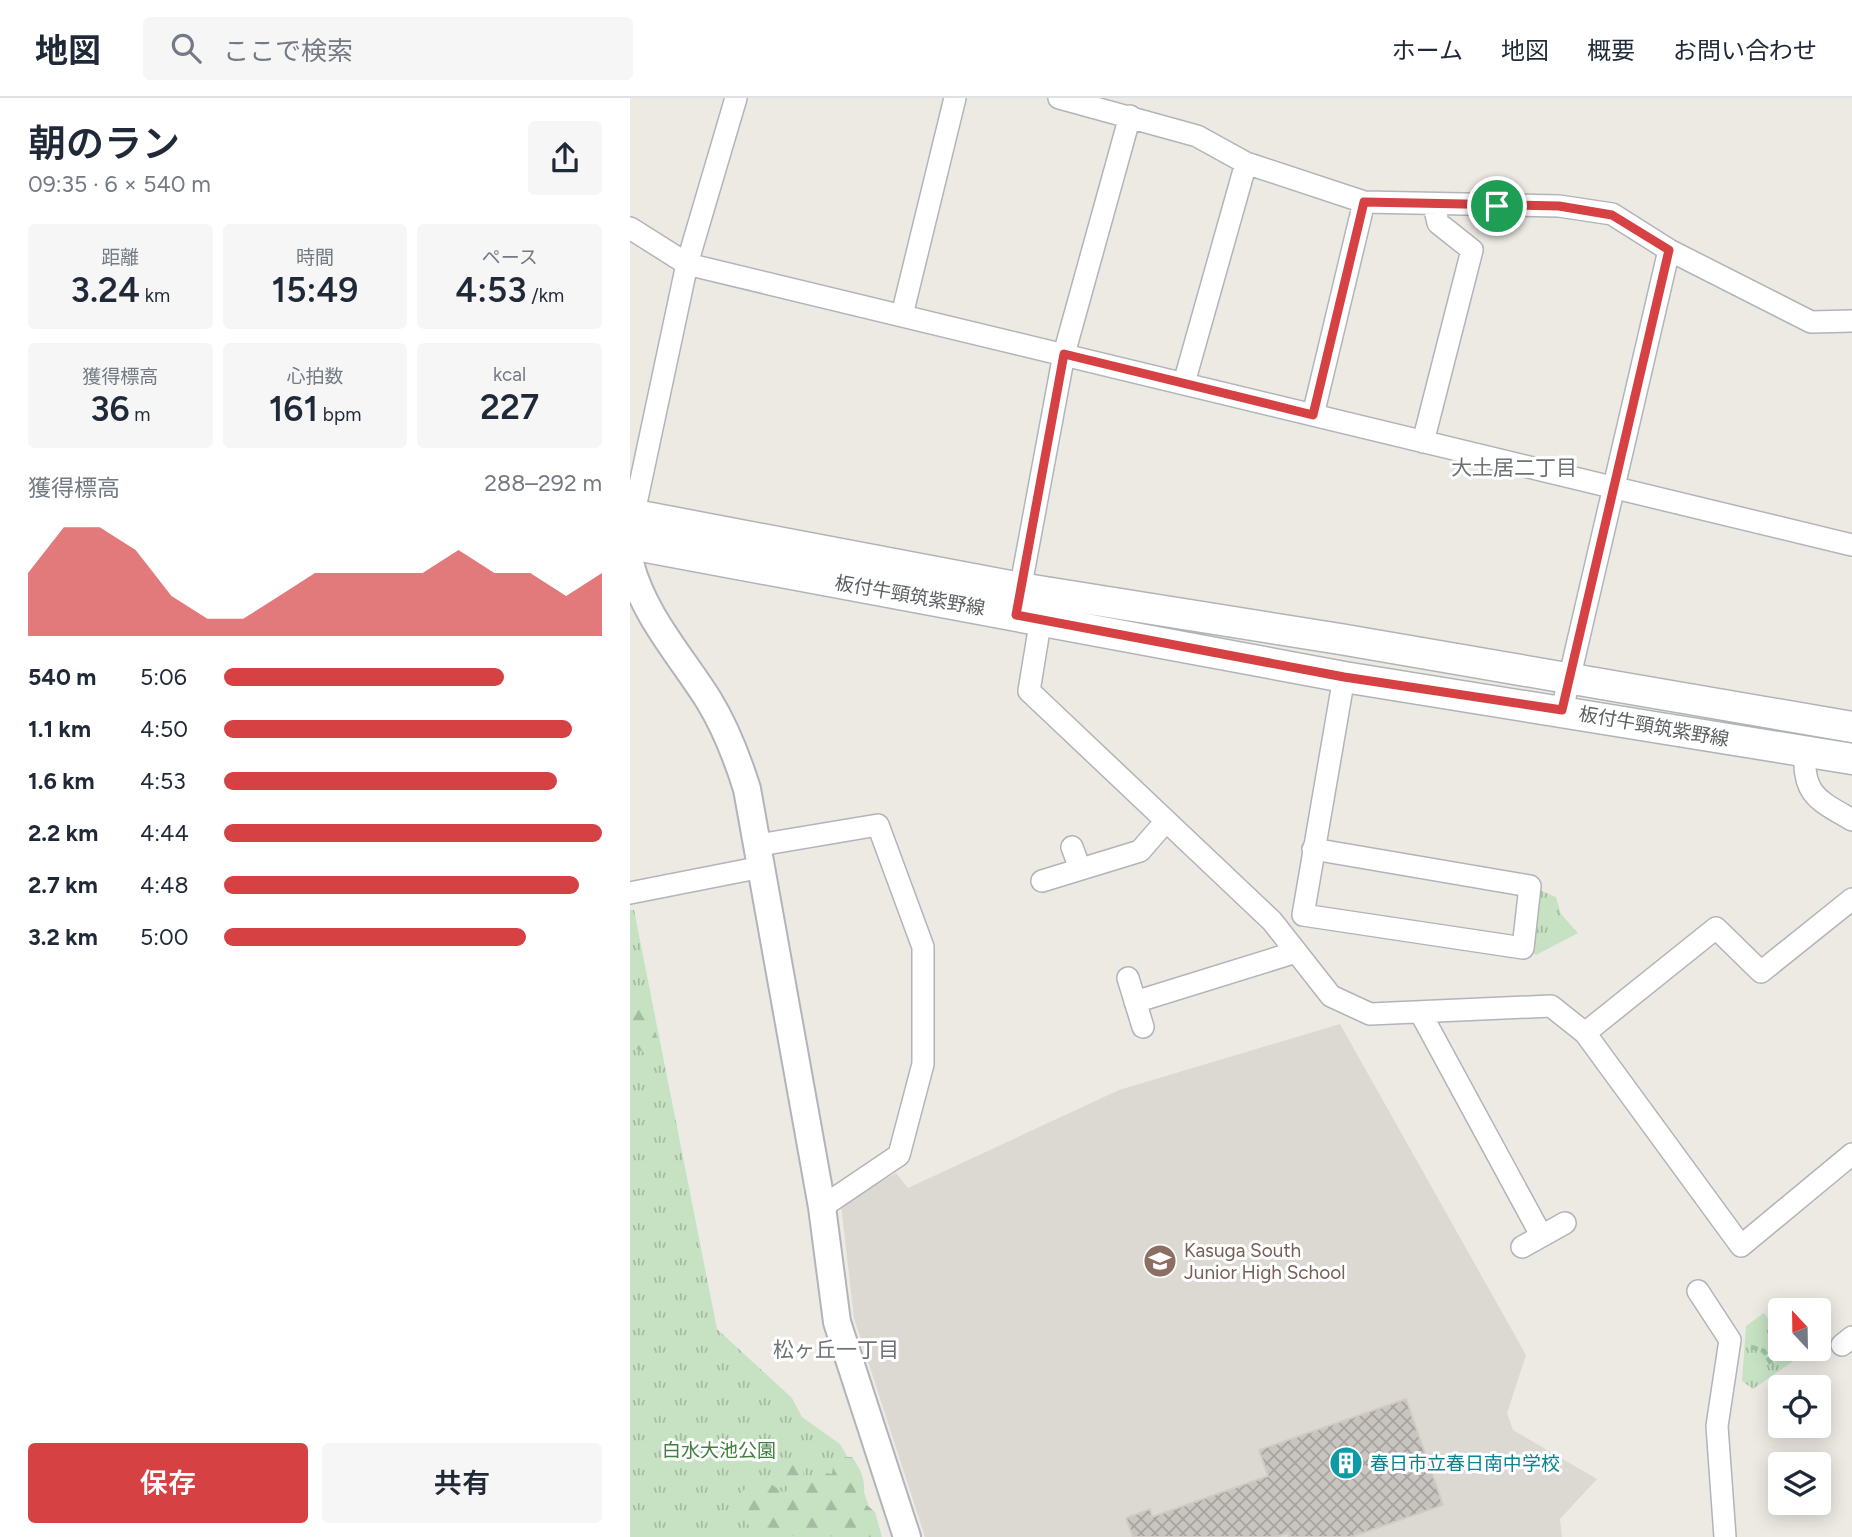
<!DOCTYPE html>
<html lang="ja">
<meta charset="utf-8">
<style>
body{margin:0;font-family:Figtree,"Noto Sans JP",sans-serif;background:#f6f6f7;color:#1f2937;height:100vh;display:flex;flex-direction:column;font-size:26px;white-space:nowrap}
*{box-sizing:border-box;margin:0}
p{font-size:23px;color:#747a83}
.icon{flex:none;width:38px;height:38px;fill:none;stroke:currentColor;stroke-width:2;stroke-linecap:round;stroke-linejoin:round}
.map{position:relative;flex:1;overflow:hidden}
.sheet{display:flex;flex-direction:column;background:#fff;width:630px}
.sheet>*{flex:none}
.needle{width:46px;rotate:338deg}
.buttons{position:absolute;left:1138px;top:1200px;display:grid;gap:14px}
.buttons a{display:grid;place-items:center;width:63px;height:63px;border-radius:7px;background:#fff;box-shadow:0 4px 18px #0003;font-size:35px}
.pin{position:absolute;display:grid;place-items:center;width:60px;height:60px;color:#fff;margin:-30px;border:4px solid #fff;border-radius:50%;box-shadow:0 2px 7px #0007}
.round{display:grid;place-items:center;flex:none;width:74px;height:74px;border-radius:7px;background:#f6f6f7}
.summary{display:flex;align-items:center;justify-content:space-between;height:119px;padding:0 28px}
h1{font-size:38px;font-weight:600;line-height:52px}
.figures{display:grid;grid-template-columns:repeat(3,1fr);gap:10px;height:119px;padding:7px 28px}
.figures div{display:grid;align-content:center;border-radius:7px;background:#f6f6f7;text-align:center}
.figures b{font-size:35px;font-weight:600}
.figures small{font-size:19px;font-weight:400}
.figures p{font-size:19px}
.chart{height:196px;padding:14px 28px}
.chart p{display:flex;justify-content:space-between}
.chart svg{width:100%;height:126px;margin-top:7px;fill:#d64143;opacity:.7}
.action{display:flex;gap:14px;margin-top:auto;padding:14px 28px}
.action a{flex:1;height:80px;border-radius:7px;background:#d64143;color:#fff;font-size:28px;font-weight:600;line-height:80px;text-align:center}
.action a+a{background:#f6f6f7;color:#1f2937}
ul{padding:0 28px;list-style:none;font-size:23px}
li{display:grid;grid-template-columns:112px 84px 1fr;align-items:center;height:52px}
li i{height:18px;border-radius:9px;background:#d64143}
header{display:flex;align-items:center;gap:42px;box-sizing:border-box;height:98px;padding:0 35px;background:#fff;border-bottom:2px solid #e0e1e3}
header strong{font-size:33px}
nav{display:flex;gap:38px;margin-inline-start:auto;font-size:24px}
.search{width:490px;height:63px;background:#f6f6f7;display:flex;align-items:center;gap:18px;box-sizing:border-box;padding:0 24px;border-radius:7px;color:#747a83;font-size:26px}
main{display:flex;flex:1;min-height:0}
.map>svg:first-child{display:block}
</style>
<header>
<strong>地図</strong>
<div class="search"><svg class="icon" aria-label="search" viewBox="0 0 24 24"><circle cx="10" cy="10" r="6"/><path d="M15 15l6 6"/></svg>ここで検索</div>
<nav><a>ホーム</a><a>地図</a><a>概要</a><a>お問い合わせ</a></nav>
</header>
<main>
<section class="sheet">
<div class="summary"><div><h1>朝のラン</h1><p>09:35 · 6 × 540 m</p></div><a class="round"><svg class="icon" aria-label="share" viewBox="0 0 24 24"><path d="M12 15V3M7 8l5-5 5 5M5 13v7h14v-7"/></svg></a></div>
<div class="figures">
<div><p>距離</p><b>3.24<small> km</small></b></div>
<div><p>時間</p><b>15:49</b></div>
<div><p>ペース</p><b>4:53<small> /km</small></b></div>
</div>
<div class="figures">
<div><p>獲得標高</p><b>36<small> m</small></b></div>
<div><p>心拍数</p><b>161<small> bpm</small></b></div>
<div><p>kcal</p><b>227</b></div>
</div>
<div class="chart"><p><span>獲得標高</span>288–292 m</p>
<svg viewBox="0 0 160 44" preserveAspectRatio="none"><path d="M0 44V22L10 6L20 6L30 14L40 30L50 38L60 38L70 30L80 22L90 22L100 22L110 22L120 14L130 22L140 22L150 30L160 22V44z"/></svg>
</div>
<ul>
<li><b>540 m</b>5:06<i style="width:74%"></i></li>
<li><b>1.1 km</b>4:50<i style="width:92%"></i></li>
<li><b>1.6 km</b>4:53<i style="width:88%"></i></li>
<li><b>2.2 km</b>4:44<i style="width:100%"></i></li>
<li><b>2.7 km</b>4:48<i style="width:94%"></i></li>
<li><b>3.2 km</b>5:00<i style="width:80%"></i></li>
</ul>
<div class="action"><a>保存</a><a>共有</a></div>
</section>
<div class="map">
<svg width="1222" height="1439" viewBox="0 0 1222 1439">
<defs>
<pattern id="grass-tufts" width="24" height="20" patternUnits="userSpaceOnUse" patternTransform="scale(1.75)"><rect width="24" height="20" fill="#c6e2c3"/><path d="M3 7l-1-3M5 7V3M7 7l1-3M15 17l-1-3M17 17v-4M19 17l1-3" fill="none" stroke="#a4bba2"/></pattern>
<pattern id="forest-firs" width="22" height="20" patternUnits="userSpaceOnUse" patternTransform="scale(1.75)"><rect width="22" height="20" fill="#c6e2c3"/><path d="M5 1l3.5 6h-7zM16 11l3.5 6h-7z" fill="#a4bba2"/></pattern>
<pattern id="building-cross-hatch" width="8" height="8" patternUnits="userSpaceOnUse" patternTransform="scale(1.75)"><rect width="8" height="8" fill="#c8c5c0"/><path d="M0 0l8 8M0 8l8-8" fill="none" stroke="#a6a3a0"/></pattern>
</defs>
<rect width="100%" height="100%" fill="#edeae4"/>
<path fill="#dcd9d2" d="M710,926L896,1257L877,1315L883,1332L967,1381L930,1421L932,1439H295L224,1220L211,1107L266,1075L278,1090L489,992Z"/>
<path fill="url(#grass-tufts)" d="M900,788L926,799L931,816L948,835L906,857L893,850Z
M0,812H4L87,1231L162,1300L172,1319L210,1346L229,1379L249,1439H0Z
M1134,1215L1150,1238V1251H1159L1165,1262L1123,1291L1112,1283L1116,1228Z"/>
<path fill="url(#forest-firs)" d="M0,897L21,917L23,924L18,931L25,937L27,954L21,958L5,950L0,957Z
M215,1359H222C234,1376 236,1385 233,1404L245,1414L252,1439L121,1437L120,1429L109,1413L111,1394L120,1388L138,1384L154,1395L160,1389L155,1375L159,1367L166,1364L172,1368L174,1383L181,1385L196,1375L202,1376L203,1368Z"/>
<path fill="url(#building-cross-hatch)" stroke="#d1cbc3" stroke-width="2" d="M776,1301L813,1407L721,1439H659L658,1435L645,1439H503L496,1420L520,1411L522,1419L638,1378L629,1352Z"/>
<g fill="none" stroke-linecap="round" stroke-linejoin="round">
<defs>
<path id="minor" d="M429,0L567,38L616,65L734,104L929,108L982,116L1039,152L1181,224L1222,223
M0,130L57,166L1222,447
M272,217L325,0
M554,285L616,65
M683,317L734,104
M793,344L842,152L808,125L804,107
M1,429L57,166L106,0
M388,503L434,256L500,18
M411,520L399,593L642,823L701,898L740,916L921,908L955,935
M932,612L1039,152
M1175,653C1172,697 1188,702 1222,722
M129,747L248,727L293,849V966L269,1057L192,1109
M442,749L450,771
M683,751L900,788L893,850L673,817L714,579
M412,783L510,753L536,723
M0,795L132,769
M1222,801L1131,874L1086,830L955,935L1111,1148L1222,1056
M498,880L513,929
M505,904L666,854
M790,914L911,1137
M892,1149L935,1125
M1068,1193L1100,1242L1087,1328L1095,1439
M1212,1247L1222,1239"/>
<path id="tertiary" d="M0,465C13,516 50,557 78,601C96,630 107,659 117,691L192,1109L207,1224L277,1439"/>
<path id="secondary" d="M0,416L390,490L710,541L1222,629
M0,446L714,579L1222,661"/>
</defs>
<use href="#minor" stroke="#b1b4b8" stroke-width="24"/>
<use href="#tertiary" stroke="#b1b4b8" stroke-width="30"/>
<use href="#secondary" stroke="#b0b4b7" stroke-width="33"/>
<path stroke="#9dc2a4" stroke-width="4.5" stroke-dasharray="7 3.5" stroke-linecap="butt" d="M1121,1249L1134,1253L1143,1269"/>
<use href="#minor" stroke="#fff" stroke-width="21"/>
<use href="#tertiary" stroke="#fff" stroke-width="26"/>
<use href="#secondary" stroke="#fff" stroke-width="30"/>
</g>
<g fill="none" stroke-linecap="round" stroke-linejoin="round">
<defs>
<path id="route" d="M734,104L929,108L982,117L1039,152L932,612L714,579L386,517L434,256L683,317Z"/>
</defs>
<use href="#route" stroke="#fff" stroke-width="14"/>
<use href="#route" stroke="#d64143" stroke-width="9"/>
</g>
<defs>
<symbol id="school-disc" viewBox="-11 -11 22 22"><circle r="9.5" fill="#8d6e63" stroke="#fff"/><path d="M0-5L7-2L0 1L-7-2ZM-4 1L0 2.5L4 1V4Q0 6-4 4Z" fill="#fff"/></symbol>
<symbol id="building-disc" viewBox="-11 -11 22 22"><circle r="9.5" fill="#0f9aa8" stroke="#fff"/><path d="M-4-6H4V6H1V3H-1V6H-4ZM-2.5-4.3h1.7v1.8h-1.7ZM.8-4.3h1.7v1.8H.8ZM-2.5-1h1.7V.8h-1.7ZM.8-1h1.7V.8H.8Z" fill="#fff"/></symbol>
</defs>
<g fill-rule="evenodd">
<use href="#school-disc" x="511" y="1144" width="38" height="38"/>
<use href="#building-disc" x="697" y="1346" width="38" height="38"/>
</g>
<g text-anchor="middle" stroke-width="6" stroke-linejoin="round" paint-order="stroke">
<g font-size="19" fill="#5c6063" stroke="#fff">
<text transform="translate(280 497) rotate(10)" y="7">板付牛頸筑紫野線</text>
<text transform="translate(1024 628) rotate(10)" y="7">板付牛頸筑紫野線</text>
</g>
<g font-size="19" fill="#785e54" stroke="#fff" text-anchor="start">
<text x="554" y="1159">Kasuga South<tspan x="554" dy="22">Junior High School</tspan></text>
</g>
<g font-size="19" fill="#41803e" stroke="#fff">
<text x="89" y="1359">白水大池公園</text>
</g>
<g font-size="19" fill="#0d838f" stroke="#fff" text-anchor="start">
<text x="740" y="1372">春日市立春日南中学校</text>
</g>
<g font-size="21" fill="#6d7275" stroke="#fff">
<text x="884" y="377">大土居二丁目</text>
<text x="206" y="1259">松ヶ丘一丁目</text>
</g>
</g>
</svg>
<div class="buttons">
<a><svg class="needle" viewBox="-14 -14 28 28"><path d="M0-13l5 13h-10z" fill="#e53935"/><path d="M0 13l5-13h-10z" fill="#747a83"/></svg></a>
<a><svg class="icon" aria-label="locate" viewBox="0 0 24 24"><circle cx="12" cy="12" r="6"/><path d="M12 2v4M12 18v4M2 12h4M18 12h4"/></svg></a>
<a><svg class="icon" aria-label="layers" viewBox="0 0 24 24"><path d="M12 4l9 5-9 5-9-5zM3 14l9 5 9-5"/></svg></a>
</div>
<div class="pin" style="left:867px;top:108px;background:#1e9e55"><svg class="icon" aria-label="arrive" viewBox="0 0 24 24"><path d="M6 21V4h12l-3 4 3 4H6"/></svg></div>
</div>
</main>
